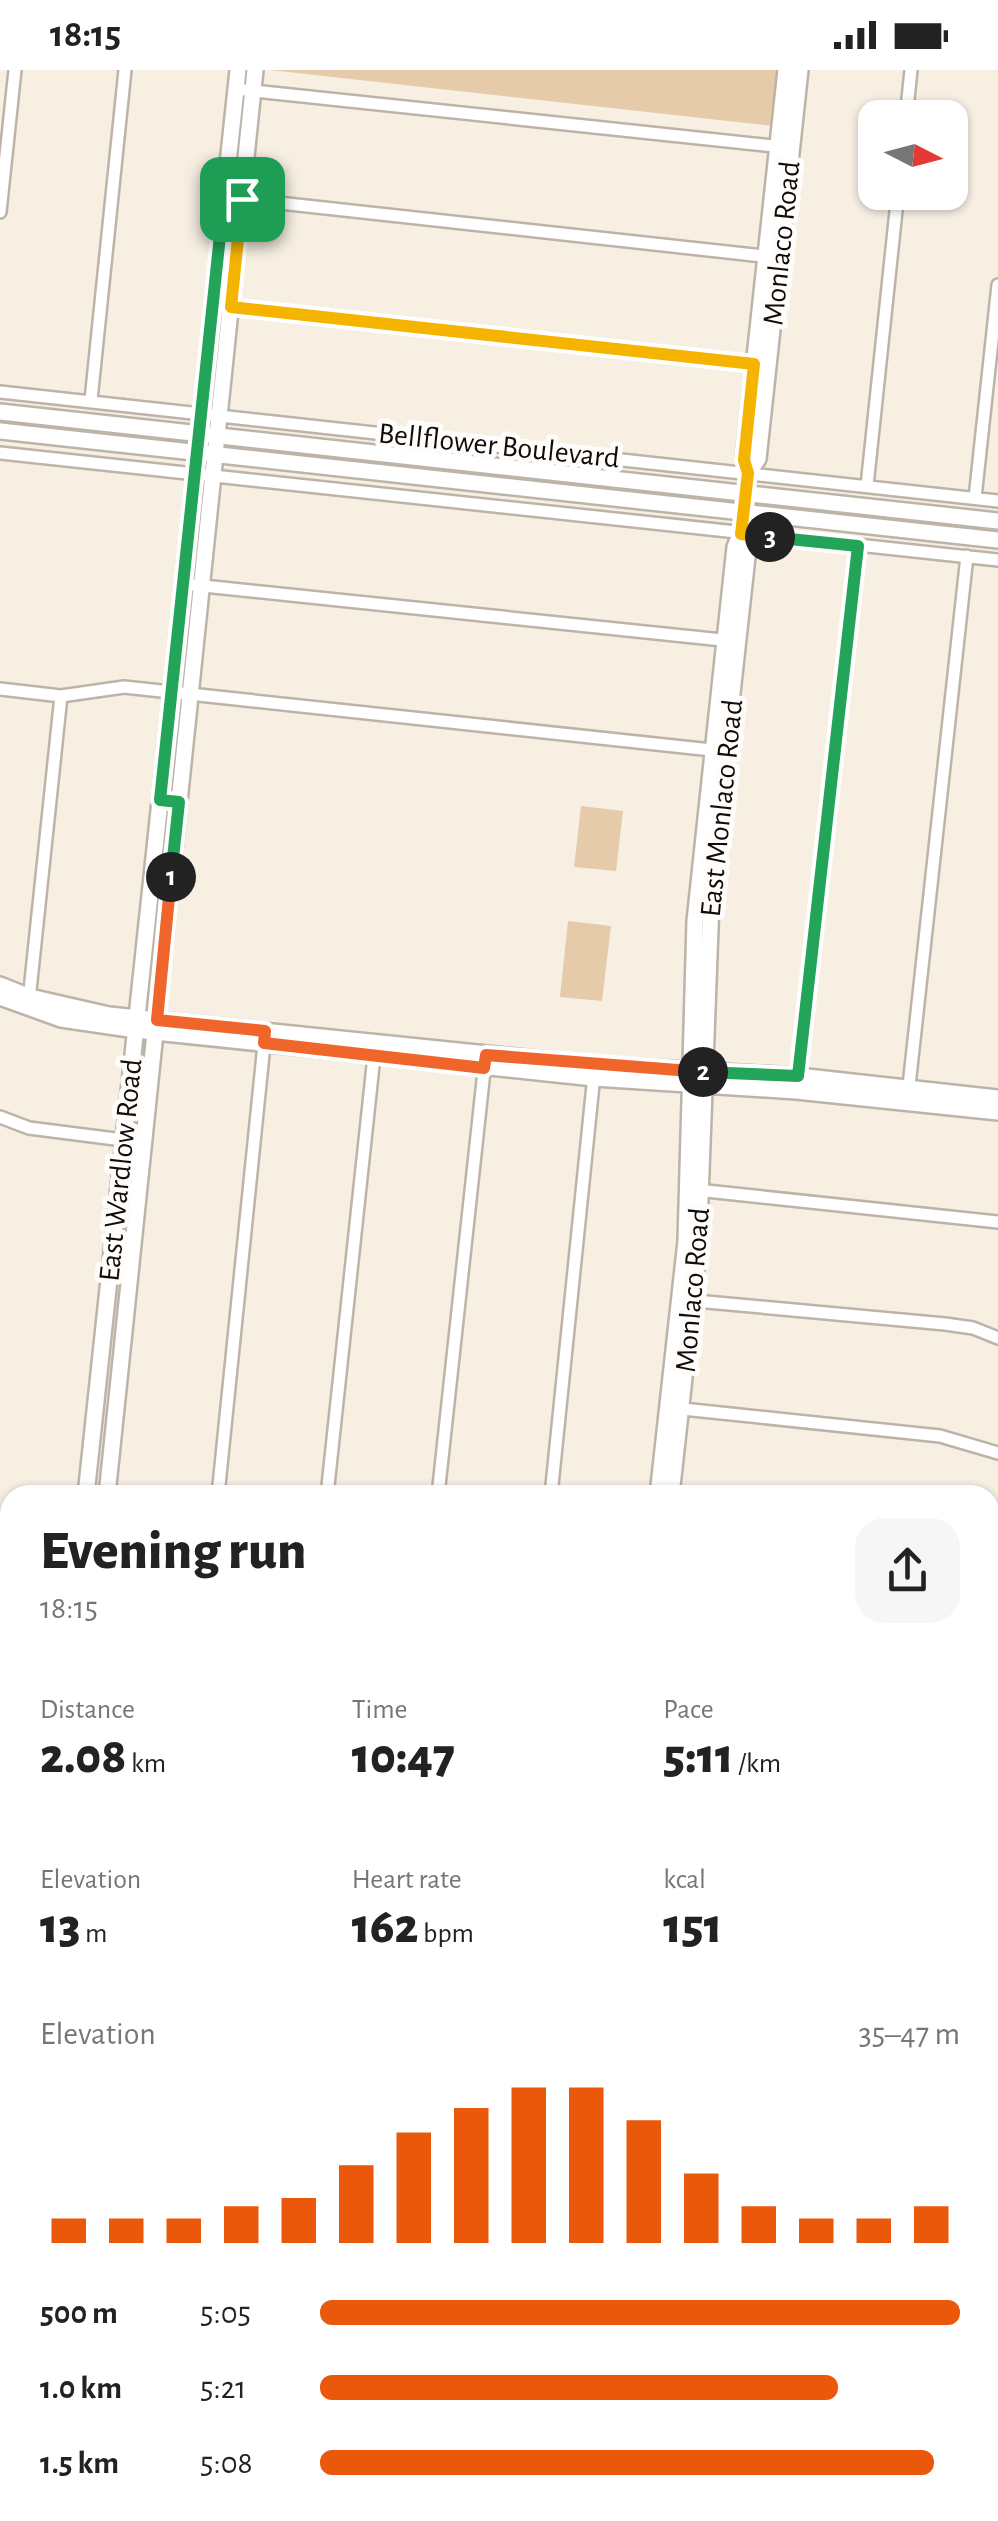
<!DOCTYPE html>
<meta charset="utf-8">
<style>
body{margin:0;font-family:"Alegreya Sans",sans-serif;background:#f6f6f6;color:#222;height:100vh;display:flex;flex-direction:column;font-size:38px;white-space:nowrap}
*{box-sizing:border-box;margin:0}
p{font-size:32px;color:#767676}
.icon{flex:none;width:55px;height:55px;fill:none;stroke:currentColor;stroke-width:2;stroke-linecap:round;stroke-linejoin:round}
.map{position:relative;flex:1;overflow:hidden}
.panel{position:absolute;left:0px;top:1415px;width:1000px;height:1038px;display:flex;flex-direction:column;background:#fff;border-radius:30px 30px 0 0;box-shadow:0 2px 8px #0004}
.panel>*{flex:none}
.needle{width:65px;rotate:96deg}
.tools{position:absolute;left:858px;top:30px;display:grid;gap:20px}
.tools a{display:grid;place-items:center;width:110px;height:110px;border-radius:20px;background:#fff;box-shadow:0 2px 8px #0004;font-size:50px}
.pin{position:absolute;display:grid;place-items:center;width:85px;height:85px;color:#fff;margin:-42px;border-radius:20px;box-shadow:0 5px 15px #0006}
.km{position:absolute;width:50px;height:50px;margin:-25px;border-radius:50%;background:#222;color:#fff;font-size:28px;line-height:50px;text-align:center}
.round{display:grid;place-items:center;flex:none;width:105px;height:105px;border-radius:30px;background:#f6f6f6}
.head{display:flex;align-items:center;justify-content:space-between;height:170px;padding:0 40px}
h1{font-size:55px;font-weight:800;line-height:75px}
.figures{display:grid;grid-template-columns:repeat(3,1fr);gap:15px;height:170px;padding:10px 40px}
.figures div{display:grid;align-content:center}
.figures b{font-size:50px;font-weight:800}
.figures small{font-size:28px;font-weight:400}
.figures p{font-size:28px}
.chart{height:280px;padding:20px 40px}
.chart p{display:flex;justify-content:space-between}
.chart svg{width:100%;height:180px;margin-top:10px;stroke:#ea580c;stroke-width:6}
ul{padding:0 40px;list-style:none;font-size:32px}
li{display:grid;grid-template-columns:160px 120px 1fr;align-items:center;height:75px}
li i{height:25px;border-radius:12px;background:#ea580c}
.status{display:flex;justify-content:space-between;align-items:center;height:70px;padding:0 50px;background:#fff;direction:ltr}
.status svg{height:28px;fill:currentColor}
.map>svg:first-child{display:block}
</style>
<div class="status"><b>18:15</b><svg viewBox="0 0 49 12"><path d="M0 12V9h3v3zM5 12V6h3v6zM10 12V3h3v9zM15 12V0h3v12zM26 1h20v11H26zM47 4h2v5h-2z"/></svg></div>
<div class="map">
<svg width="998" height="2451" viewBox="0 0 998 2451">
<rect width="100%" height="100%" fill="#f8efe3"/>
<path fill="#e5cba9" d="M270,0H779L773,56Z
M581,736L623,741L616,801L574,797Z
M568,851L611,856L602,931L560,927Z"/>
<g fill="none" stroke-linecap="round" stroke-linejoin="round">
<defs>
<path id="street" d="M245,20L783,77
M906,48L911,0
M234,128L772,187
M0,142L15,0
M222,236L761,295
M0,322L998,431
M91,330L125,0
M0,383L998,490
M867,416L898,122
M975,428L998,215
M194,515L732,571
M0,619L61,626L124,617L721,681
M29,930L61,626
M798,1012L858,476
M908,1025L967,486
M0,1047L29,1058L123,1070
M697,1120L998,1152
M685,1230L945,1254L973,1258L998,1268
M673,1338L940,1366L998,1383
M218,1425L265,965
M327,1425L375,977
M438,1425L485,992
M551,1425L594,1005
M0,1486L10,1487
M0,1544L10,1545
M990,1644H998
M0,1766L10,1767
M0,1991L10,1992
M990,2090H998
M0,2324L10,2325
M0,2415L10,2424
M990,2437L998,2438
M30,2442L39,2451
M102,2451L111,2442
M643,2451L644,2442
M756,2451L757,2442
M868,2451L869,2442"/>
<path id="secondary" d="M0,342L998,451
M0,361L998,470
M748,403L758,389L800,0
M0,915L30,927L109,945L594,995L798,1006L998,1028
M0,927L61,949L136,960L594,1008L796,1021L998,1042
M86,1425L238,0
M107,1425L255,0
M658,1425L686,1171L695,851L735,477C746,454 751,414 744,389L786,0
M671,1425L698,1182L712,805L748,478L741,464
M0,1512L10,1513
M990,1613L998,1614
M0,2279L10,2179
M990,2381L998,2305
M0,2388L10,2341
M530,2451L531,2442
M982,2451L983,2442"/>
</defs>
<use href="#street" stroke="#bdb4a9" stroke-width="16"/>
<use href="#secondary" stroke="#bdb4a9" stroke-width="20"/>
<use href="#street" stroke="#fff" stroke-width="11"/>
<use href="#secondary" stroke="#fff" stroke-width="15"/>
</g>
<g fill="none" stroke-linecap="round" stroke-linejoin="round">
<defs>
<path id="split-1" d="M171,807L179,732L160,730C180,529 204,329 224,128L242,129"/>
<path id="split-2" d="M171,807L157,950L265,961L264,973L484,998L486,985L703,1002"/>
<path id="split-3" d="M703,1002L798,1006L858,476L770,467"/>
<path id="split-4" d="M242,129L231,237L754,294L744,390L748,403L741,464L770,467"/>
</defs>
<use href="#split-1" stroke="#fff" stroke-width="20"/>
<use href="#split-2" stroke="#fff" stroke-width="20"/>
<use href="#split-3" stroke="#fff" stroke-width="20"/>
<use href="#split-4" stroke="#fff" stroke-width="20"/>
<use href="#split-1" stroke="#22a559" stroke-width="12"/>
<use href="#split-2" stroke="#f0652b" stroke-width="12"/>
<use href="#split-3" stroke="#22a559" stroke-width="12"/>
<use href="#split-4" stroke="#f5b400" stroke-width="12"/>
</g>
<g text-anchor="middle" stroke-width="10" stroke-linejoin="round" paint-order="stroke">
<g font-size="30" fill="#100c09" stroke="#fffdfb">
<text transform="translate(781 173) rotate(-84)" y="10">Monlaco Road</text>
<text transform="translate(499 375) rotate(6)" y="10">Bellflower Boulevard</text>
<text transform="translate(721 738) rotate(-84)" y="10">East Monlaco Road</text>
<text transform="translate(120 1100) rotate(-84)" y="10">East Wardlow Road</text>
<text transform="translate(692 1220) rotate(-85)" y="10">Monlaco Road</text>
</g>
</g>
</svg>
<div class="tools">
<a><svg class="needle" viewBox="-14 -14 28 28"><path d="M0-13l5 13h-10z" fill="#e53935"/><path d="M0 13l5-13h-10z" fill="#767676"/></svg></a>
</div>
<div class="pin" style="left:242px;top:129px;background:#1e9e55"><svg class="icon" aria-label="arrive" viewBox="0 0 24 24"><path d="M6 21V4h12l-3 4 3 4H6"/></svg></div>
<b class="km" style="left:171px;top:807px">1</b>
<b class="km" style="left:703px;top:1002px">2</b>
<b class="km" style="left:770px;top:467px">3</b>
<section class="panel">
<div class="head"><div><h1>Evening run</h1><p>18:15</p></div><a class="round"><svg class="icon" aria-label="share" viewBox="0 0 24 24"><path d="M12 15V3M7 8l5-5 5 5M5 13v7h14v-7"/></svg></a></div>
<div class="figures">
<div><p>Distance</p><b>2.08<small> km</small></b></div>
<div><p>Time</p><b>10:47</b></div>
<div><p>Pace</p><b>5:11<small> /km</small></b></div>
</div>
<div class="figures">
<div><p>Elevation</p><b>13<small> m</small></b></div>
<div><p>Heart rate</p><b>162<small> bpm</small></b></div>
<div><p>kcal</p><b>151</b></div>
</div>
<div class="chart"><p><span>Elevation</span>35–47 m</p>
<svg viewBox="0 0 160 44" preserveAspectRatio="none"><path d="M5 44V38M15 44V38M25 44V38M35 44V35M45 44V33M55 44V25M65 44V17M75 44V11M85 44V6M95 44V6M105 44V14M115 44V27M125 44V35M135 44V38M145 44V38M155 44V35"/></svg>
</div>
<ul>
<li><b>500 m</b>5:05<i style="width:100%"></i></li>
<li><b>1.0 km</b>5:21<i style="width:81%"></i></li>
<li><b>1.5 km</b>5:08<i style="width:96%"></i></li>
</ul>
</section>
</div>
